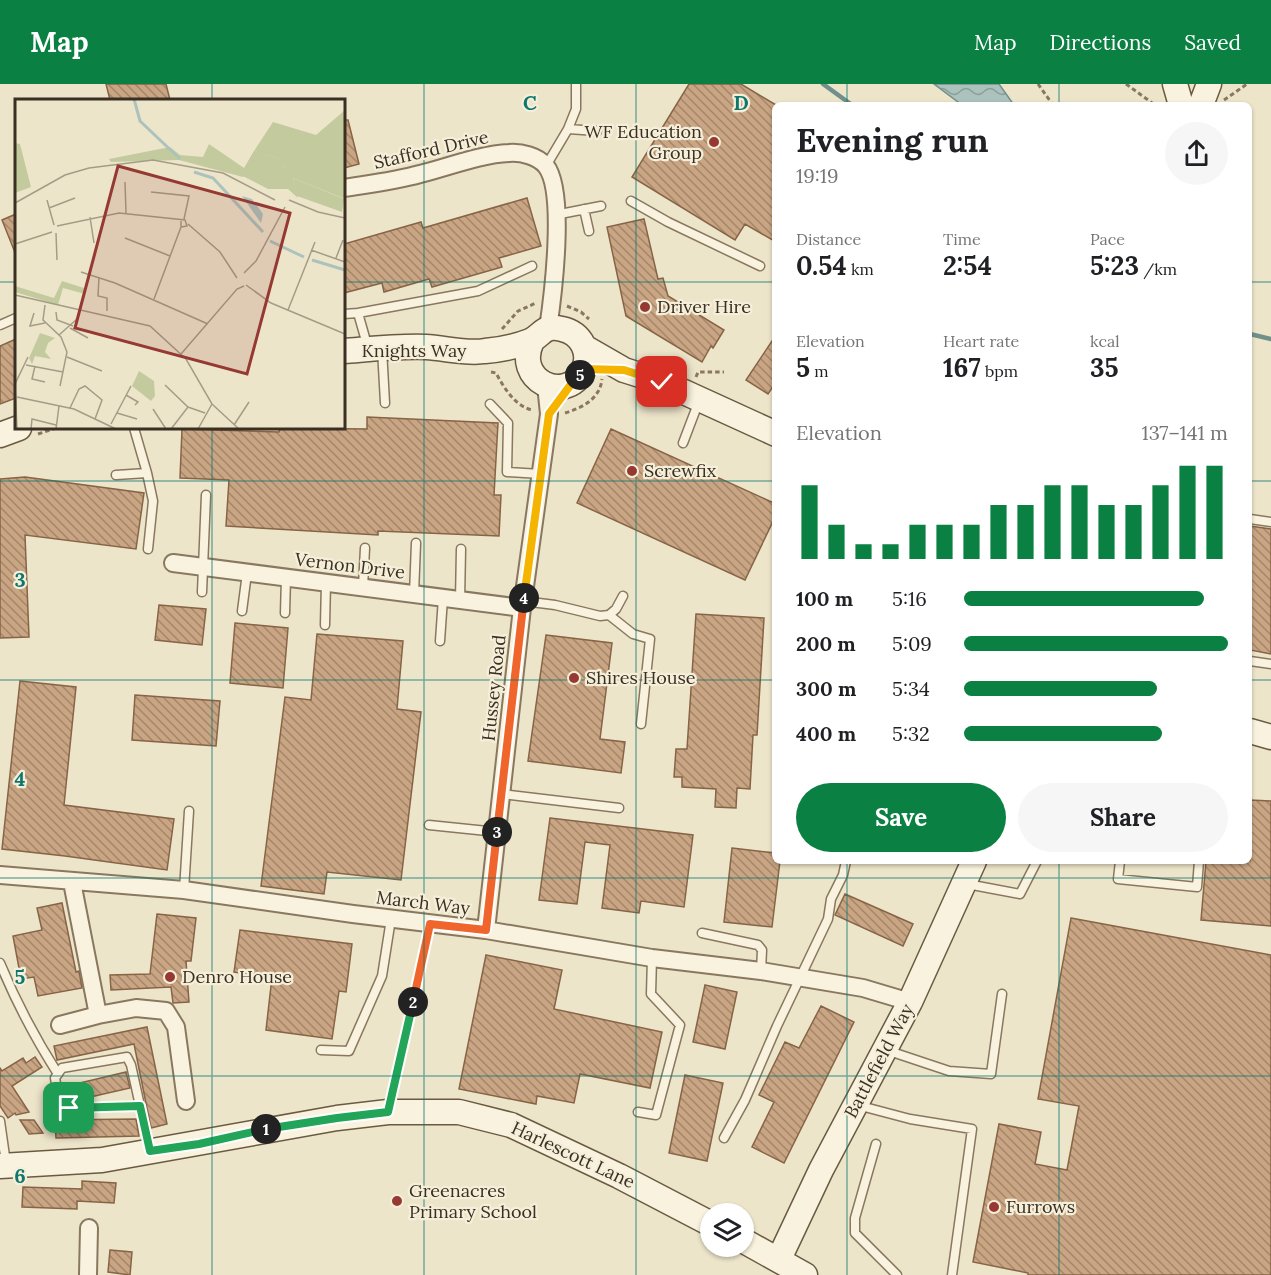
<!DOCTYPE html>
<meta charset="utf-8">
<style>
body{margin:0;font-family:Lora,serif;background:#f6f6f6;color:#202124;height:100vh;display:flex;flex-direction:column;font-size:22px;white-space:nowrap}
*{box-sizing:border-box;margin:0}
p{font-size:20px;color:#757577}
.icon{flex:none;width:33px;height:33px;fill:none;stroke:currentColor;stroke-width:2;stroke-linecap:round;stroke-linejoin:round}
.map{position:relative;flex:1;overflow:hidden}
.details{position:absolute;left:772px;top:18px;width:480px;height:762px;display:flex;flex-direction:column;background:#fff;border-radius:9px;box-shadow:0 2px 4px #0004}
.details>*{flex:none}
.fabs{position:absolute;left:700px;top:1119px;display:grid;gap:12px}
.fabs a{display:grid;place-items:center;width:54px;height:54px;border-radius:50%;background:#fff;box-shadow:0 2px 4px #0004;font-size:30px}
.pin{position:absolute;display:grid;place-items:center;width:51px;height:51px;color:#fff;margin:-26px;border-radius:12px;box-shadow:0 3px 9px #0006}
.km{position:absolute;width:30px;height:30px;margin:-15px;border-radius:50%;background:#222;color:#fff;font-size:16px;line-height:30px;text-align:center}
.round{display:grid;place-items:center;flex:none;width:63px;height:63px;border-radius:32px;background:#f6f6f6}
.summary{display:flex;align-items:center;justify-content:space-between;height:102px;padding:0 24px}
h1{font-size:33px;font-weight:700;line-height:45px}
.metrics{display:grid;grid-template-columns:repeat(3,1fr);gap:9px;height:102px;padding:6px 24px}
.metrics div{display:grid;align-content:center}
.metrics b{font-size:26px;font-weight:700}
.metrics small{font-size:16px;font-weight:400}
.metrics p{font-size:16px}
.chart{height:168px;padding:12px 24px}
.chart p{display:flex;justify-content:space-between}
.chart svg{width:100%;height:108px;margin-top:6px;stroke:#0b8043;stroke-width:6}
.primary-button{display:flex;gap:12px;margin-top:auto;padding:12px 24px}
.primary-button a{flex:1;height:69px;border-radius:36px;background:#0b8043;color:#fff;font-size:24px;font-weight:700;line-height:69px;text-align:center}
.primary-button a+a{background:#f6f6f6;color:#202124}
ul{padding:0 24px;list-style:none;font-size:20px}
li{display:grid;grid-template-columns:96px 72px 1fr;align-items:center;height:45px}
li i{height:15px;border-radius:8px;background:#0b8043}
header{display:flex;align-items:center;gap:36px;box-sizing:border-box;height:84px;padding:0 30px;background:#0b8043;color:#fff}
header strong{font-size:28px}
nav{display:flex;gap:33px;margin-inline-start:auto;font-size:21px}
.map>svg:first-child{display:block}
</style>
<header>
<strong>Map</strong>
<nav><a>Map</a><a>Directions</a><a>Saved</a></nav>
</header>
<div class="map">
<svg width="1271" height="1191" viewBox="0 0 1271 1191">
<defs>
<pattern id="water-waves" width="16" height="10" patternUnits="userSpaceOnUse" patternTransform="scale(1.5)"><rect width="16" height="10" fill="#abc2bd"/><path d="M0 5q4-4 8 0t8 0" fill="none" stroke="#8c9e99"/></pattern>
<pattern id="building-back-hatch" width="6" height="6" patternUnits="userSpaceOnUse" patternTransform="scale(1.5)"><rect width="6" height="6" fill="#c9a583"/><path d="M-1 5l2 2M0 0l6 6M5-1l2 2" fill="none" stroke="#a4876b"/></pattern>
</defs>
<rect width="100%" height="100%" fill="#ede5ca"/>
<path fill="url(#water-waves)" stroke="#71908b" stroke-width="1.5" d="M934,0H999L1014,21H962Z"/>
<g fill="none" stroke-linecap="round" stroke-linejoin="round">
<path stroke="#71908b" stroke-width="4.5" d="M823,0L852,21
M1250,250L1271,255"/>
</g>
<path fill="url(#building-back-hatch)" stroke="#876446" stroke-width="1.5" d="M106,0H166L170,16H110Z
M689,0H741L776,21V158L745,140L735,156L632,93Z
M344,36H348L359,80L344,84Z
M527,114L541,162L499,174L502,183L432,203L429,195L384,208L382,199L344,209V160L421,138L423,144Z
M16,130V171L2,136Z
M644,135L658,195L663,194L668,212L724,246L713,264L711,262L702,278L626,232L607,143Z
M776,251V298L768,310L746,296Z
M16,255V314L0,320V262Z
M367,333L498,339L494,411H501L499,452L378,447V451L226,442L229,396L180,394L182,345L279,348L280,344L367,345Z
M611,345L776,420V431L745,496L577,419Z
M25,393L144,409L136,465L25,451L29,553L0,554V395Z
M1250,442L1271,445V570L1250,566Z
M159,521L206,525L202,561L155,556Z
M696,530L764,534L757,651H753L750,705L737,704L736,724L715,723L716,705L682,703V693H674L676,665H687Z
M235,539L288,544L283,604L230,599Z
M317,550L403,557L397,625L421,628L401,796L327,788L324,810L261,802L285,613L311,616Z
M546,551L612,559L600,655L625,658L621,689L528,677Z
M20,597L76,603L64,721L174,735L167,786L65,772L2,765Z
M135,611L220,617L216,662L132,656Z
M1250,716L1271,717V842L1201,836L1206,777H1250Z
M550,734L693,751L684,823L641,817L639,829L602,824L610,761L585,758L577,820L539,816Z
M732,764L776,769V777H780L772,843L724,838Z
M845,810L913,840L903,862L835,831Z
M62,819L76,888L79,887L82,904L38,912L34,893L21,895L13,852L42,846L37,824Z
M157,830L196,834L191,877H186L189,918L173,919L171,903L111,906L110,891L150,890Z
M1071,834L1271,871V1191H1028V1189L973,1178L999,1040L1041,1048L1035,1080L1067,1086L1079,1022L1038,1015Z
M240,846L352,860L346,908L339,907L332,955L266,946L272,893L234,888Z
M486,871L562,886L554,925L662,948L650,1004L580,990L574,1019L537,1012L536,1020L459,1005Z
M705,901L737,908L725,965L693,958Z
M821,922L854,938L784,1079L752,1063L774,1018L759,1011L785,958L799,964Z
M147,943L167,1040L151,1044L134,960L57,976L54,962Z
M35,973L42,983L12,1002L29,1028L16,1031L15,1029L8,1034L0,1022V984L2,987L23,974L26,979Z
M126,988L130,1004L73,1017H66L63,1003Z
M685,991L723,999L707,1077L669,1069Z
M136,1035L139,1052L56,1054L55,1036Z
M20,1036H34L43,1049L29,1050Z
M82,1097L116,1099L114,1119L77,1117V1125L22,1123L23,1103L82,1105Z
M110,1166L132,1168L130,1191L108,1188Z"/>
<g fill="none" stroke-linecap="round" stroke-linejoin="round">
<defs>
<path id="lane" d="M568,45L597,47
M546,82L568,45L576,25V0
M631,117L668,138L760,182
M584,125L589,147
M555,131L601,122
M344,230L358,229
M0,241L16,234
M368,264L358,229L478,207L532,182
M382,265L385,319
M490,320L508,339L507,388L541,390
M134,344L147,389L153,417L148,465
M683,359L699,317
M116,391L147,389
M1250,435L1271,438
M363,503L365,464
M202,508L206,411
M414,510L416,459
M460,516L461,465
M523,517L555,521L600,532L609,531L616,525L623,512
M242,527L247,489
M285,529L286,494
M609,531L633,550L650,555L641,640
M325,541L326,499
M440,557L443,514
M1250,577L1271,580
M501,710L619,724
M429,741L497,748
M1120,777L1118,795L1197,803L1199,777
M967,800L1020,810L1037,777
M184,806L189,727
M702,849L758,861L762,866L761,887
M0,879C16,918 35,954 58,990
M321,966L349,967L382,892L391,835
M886,966L949,987L991,990L1002,910
M857,1021L910,1035L972,1045L952,1191
M140,1022L69,1024L60,1022L55,994L62,984L127,973L131,981L150,1067
M638,1028L656,1031L680,941L651,910L652,874
M0,1037L6,1079
M724,1054L745,1016L777,942L828,835L831,815L843,791L846,777
M876,1060L855,1134V1149L897,1191"/>
<path id="street" d="M344,104C369,100 395,97 420,90C448,83 481,70 509,69C521,68 538,72 546,82C566,108 553,211 548,245
M173,479L522,524
M0,791L184,806L353,830L486,846L652,874L761,887L863,904L910,918
M72,798L98,931L136,924L166,927L176,943L186,1017
M486,846L522,524L549,330L546,301
M60,941L98,931
M88,1191L89,1144"/>
<path id="secondary" d="M1175,0L1181,21
M1201,21L1209,0
M584,263L624,286L662,298L776,350
M344,267C371,265 398,262 426,263C445,264 466,270 485,267C498,266 517,262 530,257C542,252 543,240 562,245C581,249 592,269 583,287C565,321 513,296 532,257
M0,351L19,344
M1250,647L1271,653
M0,1082L102,1076L337,1034L388,1028H459L511,1041L619,1092L711,1140
M744,1157L805,1191
M779,1175L821,1086L910,918L974,777"/>
</defs>
<use href="#lane" stroke="#89785f" stroke-width="11"/>
<use href="#street" stroke="#89785f" stroke-width="20"/>
<use href="#secondary" stroke="#6b5a42" stroke-width="27"/>
<path stroke="#89785f" stroke-width="3" stroke-dasharray="4.5 3" stroke-linecap="butt" d="M1038,0L1053,21
M1126,0L1155,21
M1224,16L1247,0
M567,222L581,228L589,235
M502,245L518,227L536,219
M491,288L496,289C504,304 515,322 532,326
M696,293L698,288H724
M565,329C582,324 600,315 602,295
M38,350L56,344
M392,1009L427,855"/>
<use href="#lane" stroke="#f8f2de" stroke-width="8"/>
<use href="#street" stroke="#f8f2de" stroke-width="16"/>
<use href="#secondary" stroke="#f8f2de" stroke-width="24"/>
</g>
<g fill="none" stroke-linecap="round" stroke-linejoin="round">
<defs>
<path id="split-1" d="M69,1024L140,1022L150,1067L199,1060L266,1045"/>
<path id="split-2" d="M266,1045L337,1034L388,1028L413,918"/>
<path id="split-3" d="M413,918L430,840L486,846L497,748"/>
<path id="split-4" d="M497,748L524,514"/>
<path id="split-5" d="M524,514L549,330L572,299L580,291"/>
<path id="split-6" d="M580,291L584,285L624,286L662,298"/>
</defs>
<use href="#split-1" stroke="#fff" stroke-width="12"/>
<use href="#split-2" stroke="#fff" stroke-width="12"/>
<use href="#split-3" stroke="#fff" stroke-width="12"/>
<use href="#split-4" stroke="#fff" stroke-width="12"/>
<use href="#split-5" stroke="#fff" stroke-width="12"/>
<use href="#split-6" stroke="#fff" stroke-width="12"/>
<use href="#split-1" stroke="#22a559" stroke-width="8"/>
<use href="#split-2" stroke="#22a559" stroke-width="8"/>
<use href="#split-3" stroke="#f0652b" stroke-width="8"/>
<use href="#split-4" stroke="#f0652b" stroke-width="8"/>
<use href="#split-5" stroke="#f5b400" stroke-width="8"/>
<use href="#split-6" stroke="#f5b400" stroke-width="8"/>
</g>
<path fill="none" stroke="#0f766e" stroke-width="1.5" stroke-opacity="0.55" d="M212,0V16M424,0V1191M636,0V1191M847,0V21M1059,0V21M0,198H16M344,198H776M1250,198H1271M212,344V1191M0,397H776M1250,397H1271M0,596H776M1250,596H1271M847,777V1191M1059,777V1191M0,794H1271M0,992H1271"/>
<g fill="#953932" stroke="#f5efda" stroke-width="2">
<circle cx="714" cy="58" r="6"/>
<circle cx="645" cy="223" r="6"/>
<circle cx="632" cy="387" r="6"/>
<circle cx="574" cy="594" r="6"/>
<circle cx="170" cy="893" r="6"/>
<circle cx="397" cy="1117" r="6"/>
<circle cx="994" cy="1123" r="6"/>
</g>
<g text-anchor="middle" stroke-width="4.5" stroke-linejoin="round" paint-order="stroke">
<g font-size="18" fill="#3a2f22" stroke="#f5efda" text-anchor="start">
<text x="702" y="54" text-anchor="end">WF Education<tspan x="702" dy="21">Group</tspan></text>
<text x="657" y="229">Driver Hire</text>
<text x="644" y="393">Screwfix</text>
<text x="586" y="600">Shires House</text>
<text x="182" y="899">Denro House</text>
<text x="409" y="1113">Greenacres<tspan x="409" dy="21">Primary School</tspan></text>
<text x="1006" y="1129">Furrows</text>
</g>
<g font-size="18" fill="#3a2f22" stroke="#f5efda">
<text transform="translate(431 66) rotate(-13)" y="6">Stafford Drive</text>
<text x="414" y="273">Knights Way</text>
<text transform="translate(350 482) rotate(7)" y="6">Vernon Drive</text>
<text transform="translate(494 604) rotate(-84)" y="6">Hussey Road</text>
<text transform="translate(423 819) rotate(7)" y="6">March Way</text>
<text transform="translate(879 977) rotate(-62)" y="6">Battlefield Way</text>
<text transform="translate(573 1071) rotate(25)" y="6">Harlescott Lane</text>
</g>
</g>
<g transform="translate(15 15)">
<rect width="330" height="330" fill="#ede5ca"/>
<path d="M330,11V100L278,79L268,67L269,61L239,52L258,23L301,36ZM0,44L5,45L16,88L0,94ZM25,234L40,239L33,244L30,253L36,260L20,257L17,265L14,259Z" fill="#c3cb9e"/>
<path d="M194,45L229,69L239,52L249,54L228,78L164,61L96,63L94,60L155,48L165,56L188,58ZM278,79L329,100L327,113L282,97ZM47,182L69,189L70,195L48,189L43,206L0,193V187L39,199ZM124,272L139,282L140,297L136,302L117,287Z" fill="#c3cb9e"/>
<path d="M239,52L270,61L268,67L277,75L283,99L273,90H253L226,76Z" fill="#c3cb9e"/>
<path d="M227,97L237,100L248,115L246,124Z" fill="#abc2bd"/>
<path fill="none" stroke="#abc2bd" stroke-width="3" d="M119,0L125,22L165,60M179,73L198,79L248,133M255,142L289,158M297,161L330,171"/>
<path fill="none" stroke="#a59c87" stroke-width="1.5" d="M110,83L111,114M136,93L174,97L169,120M32,101L39,126M274,101L303,113L330,119M0,104L50,76L74,69L138,61L208,74L260,101M34,109L60,99M75,118L79,144M173,125L205,153L222,179M42,127L104,114L170,121L172,127L166,128V122M41,134L42,161M110,139L155,157M0,145L37,133M296,151L330,163M321,159L328,141M66,173L100,184L193,225M229,174L241,162L270,108M84,178L83,197L92,199V212M231,186L256,204L330,235M0,196L135,227L171,260L197,305L224,330M139,200L166,128M30,206L28,221L46,238L52,253L45,287M273,211L300,143M41,213L42,221L58,227M19,214L15,227L30,224M55,229L73,239M44,236L62,220M166,255L222,190L229,187M52,258L87,272M11,266L48,273M20,267L17,280L30,283M150,286L173,308L190,314M111,296L123,303L120,306M2,298L59,310L101,330M55,309L64,290L70,287L87,301L80,320M138,310L151,330M102,314L122,320M96,325L116,287M219,326L234,303M2,330L0,285L13,258M16,330L17,320L41,326M41,330L44,307M156,330L173,308M183,330L197,305"/>
<path fill="#953932" fill-opacity="0.15" stroke="#953932" stroke-width="3" d="M103,67L275,114L232,275L60,229Z"/>
<rect width="330" height="330" fill="none" stroke="#3a2f22" stroke-width="3"/>
</g>
<g font-size="20" text-anchor="middle" font-weight="bold" fill="#0f766e" stroke="#f5efda" stroke-width="4.5" stroke-linejoin="round" paint-order="stroke">
<text x="530" y="26">C</text>
<text x="741" y="26">D</text>
<text x="20" y="503">3</text>
<text x="20" y="702">4</text>
<text x="20" y="900">5</text>
<text x="20" y="1099">6</text>
</g>
</svg>
<div class="fabs">
<a><svg class="icon" aria-label="layers" viewBox="0 0 24 24"><path d="M12 4l9 5-9 5-9-5zM3 14l9 5 9-5"/></svg></a>
</div>
<div class="pin" style="left:69px;top:1024px;background:#1e9e55"><svg class="icon" aria-label="arrive" viewBox="0 0 24 24"><path d="M6 21V4h12l-3 4 3 4H6"/></svg></div>
<div class="pin" style="left:662px;top:298px;background:#d93025"><svg class="icon" aria-label="check" viewBox="0 0 24 24"><path d="M5 12l5 5 9-10"/></svg></div>
<b class="km" style="left:266px;top:1045px">1</b>
<b class="km" style="left:413px;top:918px">2</b>
<b class="km" style="left:497px;top:748px">3</b>
<b class="km" style="left:524px;top:514px">4</b>
<b class="km" style="left:580px;top:291px">5</b>
<section class="details">
<div class="summary"><div><h1>Evening run</h1><p>19:19</p></div><a class="round"><svg class="icon" aria-label="share" viewBox="0 0 24 24"><path d="M12 15V3M7 8l5-5 5 5M5 13v7h14v-7"/></svg></a></div>
<div class="metrics">
<div><p>Distance</p><b>0.54<small> km</small></b></div>
<div><p>Time</p><b>2:54</b></div>
<div><p>Pace</p><b>5:23<small> /km</small></b></div>
</div>
<div class="metrics">
<div><p>Elevation</p><b>5<small> m</small></b></div>
<div><p>Heart rate</p><b>167<small> bpm</small></b></div>
<div><p>kcal</p><b>35</b></div>
</div>
<div class="chart"><p><span>Elevation</span>137–141 m</p>
<svg viewBox="0 0 160 44" preserveAspectRatio="none"><path d="M5 44V14M15 44V30M25 44V38M35 44V38M45 44V30M55 44V30M65 44V30M75 44V22M85 44V22M95 44V14M105 44V14M115 44V22M125 44V22M135 44V14M145 44V6M155 44V6"/></svg>
</div>
<ul>
<li><b>100 m</b>5:16<i style="width:91%"></i></li>
<li><b>200 m</b>5:09<i style="width:100%"></i></li>
<li><b>300 m</b>5:34<i style="width:73%"></i></li>
<li><b>400 m</b>5:32<i style="width:75%"></i></li>
</ul>
<div class="primary-button"><a>Save</a><a>Share</a></div>
</section>
</div>
